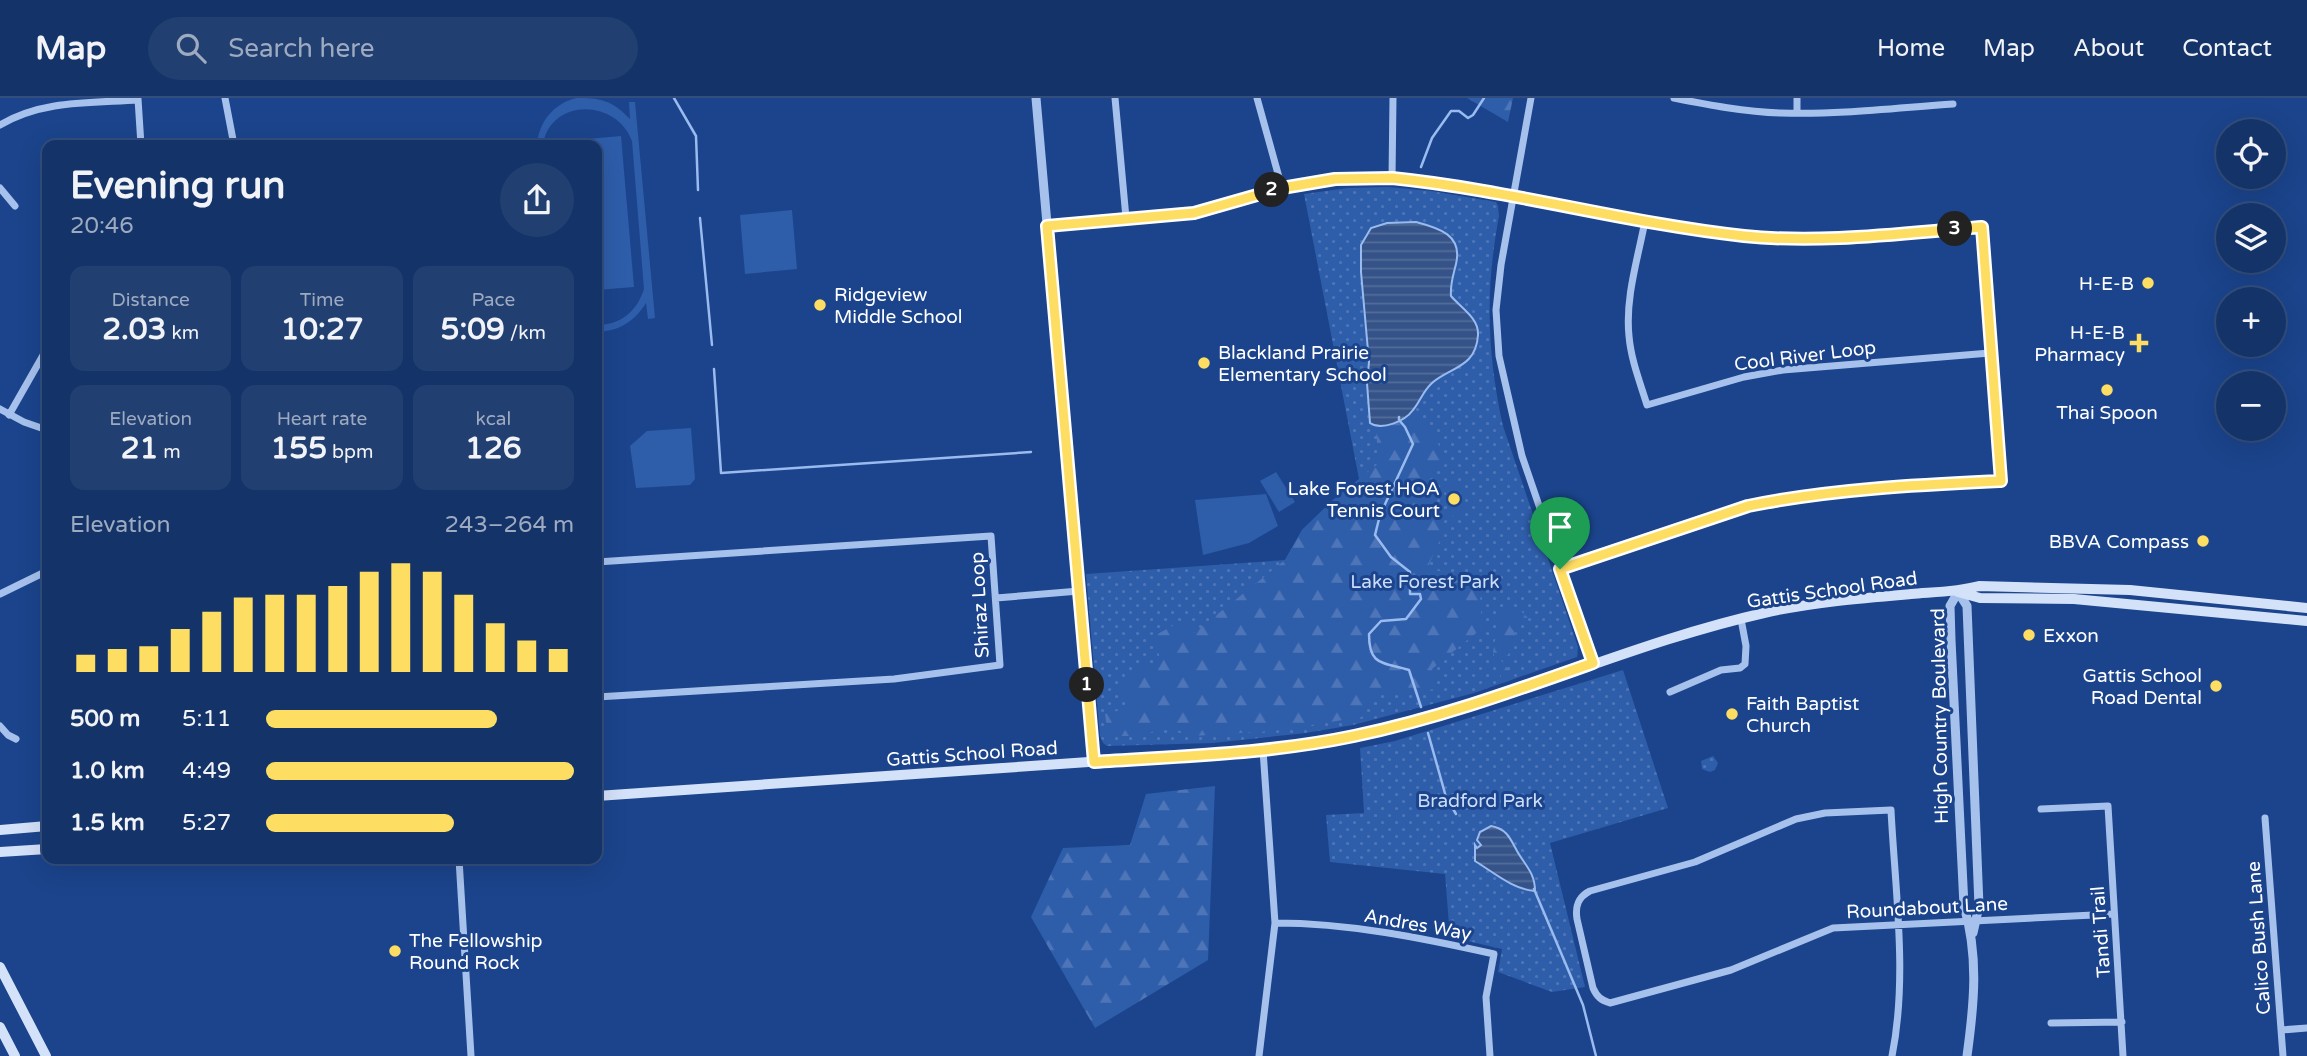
<!DOCTYPE html>
<meta charset="utf-8">
<style>
body{margin:0;font-family:"Varela Round",sans-serif;background:#213f71;color:#f1f3f6;height:100vh;display:flex;flex-direction:column;font-size:26px;white-space:nowrap}
*{box-sizing:border-box;margin:0}
p{font-size:23px;color:#9daac0}
.icon{flex:none;width:38px;height:38px;fill:none;stroke:currentColor;stroke-width:2;stroke-linecap:round;stroke-linejoin:round}
.map{position:relative;flex:1;overflow:hidden}
.panel{position:absolute;left:42px;top:42px;width:560px;height:724px;display:flex;flex-direction:column;background:#143369;border-radius:14px;box-shadow:0 7px 28px #0002,0 0 0 2px #334e7d}
.panel>*{flex:none}
.controls{position:absolute;left:2216px;top:21px;display:grid;gap:14px}
.controls a{display:grid;place-items:center;width:70px;height:70px;border-radius:50%;background:#143369;box-shadow:0 7px 28px #0002,0 0 0 2px #334e7d;font-size:35px}
.pin{position:absolute;display:grid;place-items:center;width:60px;height:60px;color:#fff;margin:-72px -30px;border-radius:50% 50% 50% 0;rotate:-45deg;box-shadow:0 0 7px #0007}
.pin .icon{rotate:45deg}
.km{position:absolute;width:35px;height:35px;margin:-18px;border-radius:50%;background:#222;color:#fff;font-size:19px;line-height:35px;text-align:center}
.round{display:grid;place-items:center;flex:none;width:74px;height:74px;border-radius:37px;background:#213f71}
.headline{display:flex;align-items:center;justify-content:space-between;height:119px;padding:0 28px}
h1{font-size:38px;font-weight:700;line-height:52px}
.stats{display:grid;grid-template-columns:repeat(3,1fr);gap:10px;height:119px;padding:7px 28px}
.stats div{display:grid;align-content:center;border-radius:14px;background:#213f71;text-align:center}
.stats b{font-size:30px;font-weight:700}
.stats small{font-size:19px;font-weight:400}
.stats p{font-size:19px}
.chart{height:196px;padding:14px 28px}
.chart p{display:flex;justify-content:space-between}
.chart svg{width:100%;height:126px;margin-top:7px;stroke:#fedd63;stroke-width:6}
ul{padding:0 28px;list-style:none;font-size:23px}
li{display:grid;grid-template-columns:112px 84px 1fr;align-items:center;height:52px}
li i{height:18px;border-radius:9px;background:#fedd63}
header{display:flex;align-items:center;gap:42px;box-sizing:border-box;height:98px;padding:0 35px;background:#143369;border-bottom:2px solid #334e7d}
header strong{font-size:33px}
nav{display:flex;gap:38px;margin-inline-start:auto;font-size:24px}
.search{width:490px;height:63px;background:#213f71;display:flex;align-items:center;gap:18px;box-sizing:border-box;padding:0 24px;border-radius:38px;color:#9daac0;font-size:26px}
.map>svg:first-child{display:block}
</style>
<header>
<strong>Map</strong>
<div class="search"><svg class="icon" aria-label="search" viewBox="0 0 24 24"><circle cx="10" cy="10" r="6"/><path d="M15 15l6 6"/></svg>Search here</div>
<nav><a>Home</a><a>Map</a><a>About</a><a>Contact</a></nav>
</header>
<div class="map">
<svg width="2307" height="958" viewBox="0 0 2307 958">
<defs>
<pattern id="green-dots" width="8" height="8" patternUnits="userSpaceOnUse" patternTransform="scale(1.75)"><rect width="8" height="8" fill="#2e5daa"/><path d="M2 2h.1M6 6h.1" fill="none" stroke="#4d75b7" stroke-width="1.8" stroke-linecap="round"/></pattern>
<pattern id="forest-firs" width="22" height="20" patternUnits="userSpaceOnUse" patternTransform="scale(1.75)"><rect width="22" height="20" fill="#2e5daa"/><path d="M5 1l3.5 6h-7zM16 11l3.5 6h-7z" fill="#4d75b7"/></pattern>
<pattern id="water-rules" width="6" height="5" patternUnits="userSpaceOnUse" patternTransform="scale(1.75)"><rect width="6" height="5" fill="#355388"/><path d="M0 2.5h6" fill="none" stroke="#536d9a"/></pattern>
</defs>
<rect width="100%" height="100%" fill="#1b448c"/>
<path fill="url(#green-dots)" d="M1388,89L1431,93L1496,104L1498,108L1499,118C1485,192 1487,255 1503,328L1578,549L1577,559L1474,595L1353,627L1306,635L1213,645L1107,648L1103,645L1100,638L1086,476L1285,462L1302,432L1332,403L1359,381L1304,96L1348,90Z
M1623,572L1668,710L1550,745L1585,889L1552,894L1498,874L1502,851L1450,839L1445,776L1330,764L1326,717L1364,715L1360,650L1395,643Z
M1713,658L1718,665L1715,672L1710,674L1702,671L1701,663Z"/>
<path fill="url(#forest-firs)" d="M1467,0H1513L1508,24Z
M1415,315L1435,337L1443,359C1418,388 1432,399 1445,431L1427,471L1479,480L1482,530L1432,571L1436,591L1399,595L1374,593L1362,619L1273,633L1193,638L1167,628L1142,638H1108L1105,616L1137,608L1121,591L1126,574L1161,564L1154,538L1185,521L1194,535L1285,462L1302,432L1333,402L1379,365L1376,334Z
M1501,509L1518,510L1528,520L1509,527L1516,536L1508,557L1499,560L1516,580L1503,585L1493,554Z
M1215,688L1208,862L1095,930L1031,819L1063,750L1130,747L1146,696Z"/>
<path fill="#2e5daa" d="M576,0C601,0 612,2 630,21L629,4H635L655,220L648,221L646,205C634,224 619,233 597,234V227C621,227 637,213 644,191L632,43C616,0 550,0 543,47H537C539,24 553,6 576,0Z
M621,38L634,189L597,192V47H554L553,44Z
M792,112L797,171L745,176L740,117Z
M691,330L695,381L690,387L636,390L630,348L647,333Z
M1276,374L1295,404L1279,414L1260,383Z
M1458,383L1465,415L1451,418L1444,386Z
M1266,396L1278,428L1249,445L1203,457L1195,402Z"/>
<path fill="url(#water-rules)" stroke="#99bbef" stroke-width="2" d="M1416,124C1439,130 1463,137 1456,166C1453,178 1450,186 1451,198C1461,210 1479,220 1478,237C1476,270 1450,269 1432,285C1423,293 1420,304 1413,312C1405,323 1382,333 1370,325L1367,285L1369,264L1361,174V147L1371,130L1387,125Z
M1491,728C1507,731 1510,740 1517,753C1525,767 1535,775 1535,793C1514,792 1493,774 1475,763V747L1477,750L1481,747L1477,742L1480,734Z"/>
<g fill="none" stroke-linecap="round" stroke-linejoin="round">
<path stroke="#99bbef" stroke-width="2.5" d="M674,0L696,38L698,92
M1421,69L1432,40L1451,13H1459L1468,20L1473,17L1484,0
M700,120L712,247
M714,271L721,375L1031,354
M1399,319V322L1405,329L1413,346L1380,417L1375,437L1391,459L1410,474V496H1420L1421,501L1406,521L1381,523L1369,536C1369,568 1382,564 1409,572L1421,609
M1428,635L1446,699L1456,716
M1534,791L1583,907L1596,958"/>
<path stroke="#a7c1ed" stroke-width="7" d="M225,0L234,47
M1115,0L1126,120
M1257,0L1282,90
M1531,0L1501,167L1496,212L1499,258L1522,358L1593,565
M1674,0C1709,7 1745,14 1781,15C1838,17 1896,10 1953,6
M138,1L141,47
M1797,15V0
M0,27C42,2 90,5 138,2
M1392,80L1393,0
M0,90L15,108
M1645,123C1638,160 1625,200 1629,238C1631,262 1640,284 1647,307L1744,279L1783,272L1990,255
M1047,128L1194,115L1282,90L1335,81L1392,80L1430,84L1645,123L1744,138L1839,139L1982,129L2001,383C1917,387 1831,391 1748,408L1560,471
M0,311L24,324L47,332
M9,317L46,252
M597,464L991,438L1000,567L894,581L597,599
M0,496L47,473
M996,500L1079,493
M1670,594L1721,572L1740,570L1745,566L1746,548L1741,521
M0,628L8,637L16,641
M2041,711L2108,708L2123,958
M2265,720L2283,958
M459,761L471,958
M1275,825C1349,825 1422,840 1494,856L1486,899L1490,958
M2051,925L2122,924
M2281,932L2307,930
M1259,958L1275,825L1263,652
M1892,958C1908,879 1895,792 1891,712L1825,715L1796,721L1695,764L1590,793C1578,799 1575,808 1577,821L1593,890C1597,899 1601,902 1610,905L1731,872L1833,830L2114,816"/>
<path stroke="#a7c1ed" stroke-width="9" d="M1036,0L1094,664
M1958,494L1950,508L1951,542L1964,808C1979,859 1974,907 1967,958
M1958,494L1967,508L1979,808L1973,835"/>
<path stroke="#d3e1f9" stroke-width="10" d="M1958,494L1980,500L2074,501L2307,523
M597,698L1263,652C1323,644 1382,634 1440,617C1549,586 1653,540 1764,515C1812,504 1863,500 1911,496C1935,494 1956,494 1979,488L2130,492L2307,510
M0,732L47,728
M0,754L47,751
M0,869L46,958
M0,929L15,958"/>
</g>
<g fill="none" stroke-linecap="round" stroke-linejoin="round">
<defs>
<path id="route" d="M1392,80C1510,92 1625,125 1744,138C1822,146 1904,135 1982,129L2001,383C1917,387 1831,391 1748,408L1560,471L1593,565C1514,593 1436,621 1354,638C1268,656 1181,658 1094,664L1047,128L1194,115L1282,90L1335,81Z"/>
</defs>
<use href="#route" stroke="#fff" stroke-width="14"/>
<use href="#route" stroke="#fedd63" stroke-width="9"/>
</g>
<g fill="#fedd63" stroke="#1b448c" stroke-width="2.5">
<circle cx="2148" cy="185" r="7"/>
<circle cx="820" cy="207" r="7"/>
<path d="M2135.5 234.5h7v7h7v7h-7v7h-7v-7h-7v-7h7z"/>
<circle cx="1204" cy="265" r="7"/>
<circle cx="2107" cy="292" r="7"/>
<circle cx="1454" cy="401" r="7"/>
<circle cx="2203" cy="443" r="7"/>
<circle cx="2029" cy="537" r="7"/>
<circle cx="2216" cy="588" r="7"/>
<circle cx="1732" cy="616" r="7"/>
<circle cx="395" cy="853" r="7"/>
</g>
<g text-anchor="middle" stroke-width="6" stroke-linejoin="round" paint-order="stroke">
<g font-size="19" fill="#fff" stroke="#1b448c" text-anchor="end">
<text x="2134" y="192">H-E-B</text>
<text x="834" y="203" text-anchor="start">Ridgeview<tspan x="834" dy="22">Middle School</tspan></text>
<text x="2125" y="241">H-E-B<tspan x="2125" dy="22">Pharmacy</tspan></text>
<text x="1218" y="261" text-anchor="start">Blackland Prairie<tspan x="1218" dy="22">Elementary School</tspan></text>
<text x="2107" y="321" text-anchor="middle">Thai Spoon</text>
<text x="1440" y="397">Lake Forest HOA<tspan x="1440" dy="22">Tennis Court</tspan></text>
<text x="2189" y="450">BBVA Compass</text>
<text x="2043" y="544" text-anchor="start">Exxon</text>
<text x="2202" y="584">Gattis School<tspan x="2202" dy="22">Road Dental</tspan></text>
<text x="1746" y="612" text-anchor="start">Faith Baptist<tspan x="1746" dy="22">Church</tspan></text>
<text x="409" y="849" text-anchor="start">The Fellowship<tspan x="409" dy="22">Round Rock</tspan></text>
</g>
<g font-size="19" fill="#fff" stroke="#1b448c">
<text transform="translate(1805 257) rotate(-7)" y="7">Cool River Loop</text>
<text transform="translate(1832 491) rotate(-8)" y="7">Gattis School Road</text>
<text transform="translate(979 507) rotate(-93)" y="7">Shiraz Loop</text>
<text transform="translate(1939 618) rotate(-91)" y="7">High Country Boulevard</text>
<text transform="translate(972 655) rotate(-4)" y="7">Gattis School Road</text>
<text transform="translate(1927 809) rotate(-3)" y="7">Roundabout Lane</text>
<text transform="translate(1418 826) rotate(10)" y="7">Andres Way</text>
<text transform="translate(2100 834) rotate(-94)" y="7">Tandi Trail</text>
<text transform="translate(2258 840) rotate(-94)" y="7">Calico Bush Lane</text>
</g>
<g font-size="19" fill="#ccddfa" stroke="#1b448c">
<text x="1425" y="490">Lake Forest Park</text>
<text x="1480" y="709">Bradford Park</text>
</g>
</g>
</svg>
<div class="controls">
<a><svg class="icon" aria-label="locate" viewBox="0 0 24 24"><circle cx="12" cy="12" r="6"/><path d="M12 2v4M12 18v4M2 12h4M18 12h4"/></svg></a>
<a><svg class="icon" aria-label="layers" viewBox="0 0 24 24"><path d="M12 4l9 5-9 5-9-5zM3 14l9 5 9-5"/></svg></a>
<a>+</a>
<a>−</a>
</div>
<div class="pin" style="left:1560px;top:471px;background:#1e9e55"><svg class="icon" aria-label="arrive" viewBox="0 0 24 24"><path d="M6 21V4h12l-3 4 3 4H6"/></svg></div>
<b class="km" style="left:1087px;top:587px">1</b>
<b class="km" style="left:1272px;top:92px">2</b>
<b class="km" style="left:1955px;top:131px">3</b>
<section class="panel">
<div class="headline"><div><h1>Evening run</h1><p>20:46</p></div><a class="round"><svg class="icon" aria-label="share" viewBox="0 0 24 24"><path d="M12 15V3M7 8l5-5 5 5M5 13v7h14v-7"/></svg></a></div>
<div class="stats">
<div><p>Distance</p><b>2.03<small> km</small></b></div>
<div><p>Time</p><b>10:27</b></div>
<div><p>Pace</p><b>5:09<small> /km</small></b></div>
</div>
<div class="stats">
<div><p>Elevation</p><b>21<small> m</small></b></div>
<div><p>Heart rate</p><b>155<small> bpm</small></b></div>
<div><p>kcal</p><b>126</b></div>
</div>
<div class="chart"><p><span>Elevation</span>243–264 m</p>
<svg viewBox="0 0 160 44" preserveAspectRatio="none"><path d="M5 44V38M15 44V36M25 44V35M35 44V29M45 44V23M55 44V18M65 44V17M75 44V17M85 44V14M95 44V9M105 44V6M115 44V9M125 44V17M135 44V27M145 44V33M155 44V36"/></svg>
</div>
<ul>
<li><b>500 m</b>5:11<i style="width:75%"></i></li>
<li><b>1.0 km</b>4:49<i style="width:100%"></i></li>
<li><b>1.5 km</b>5:27<i style="width:61%"></i></li>
</ul>
</section>
</div>
